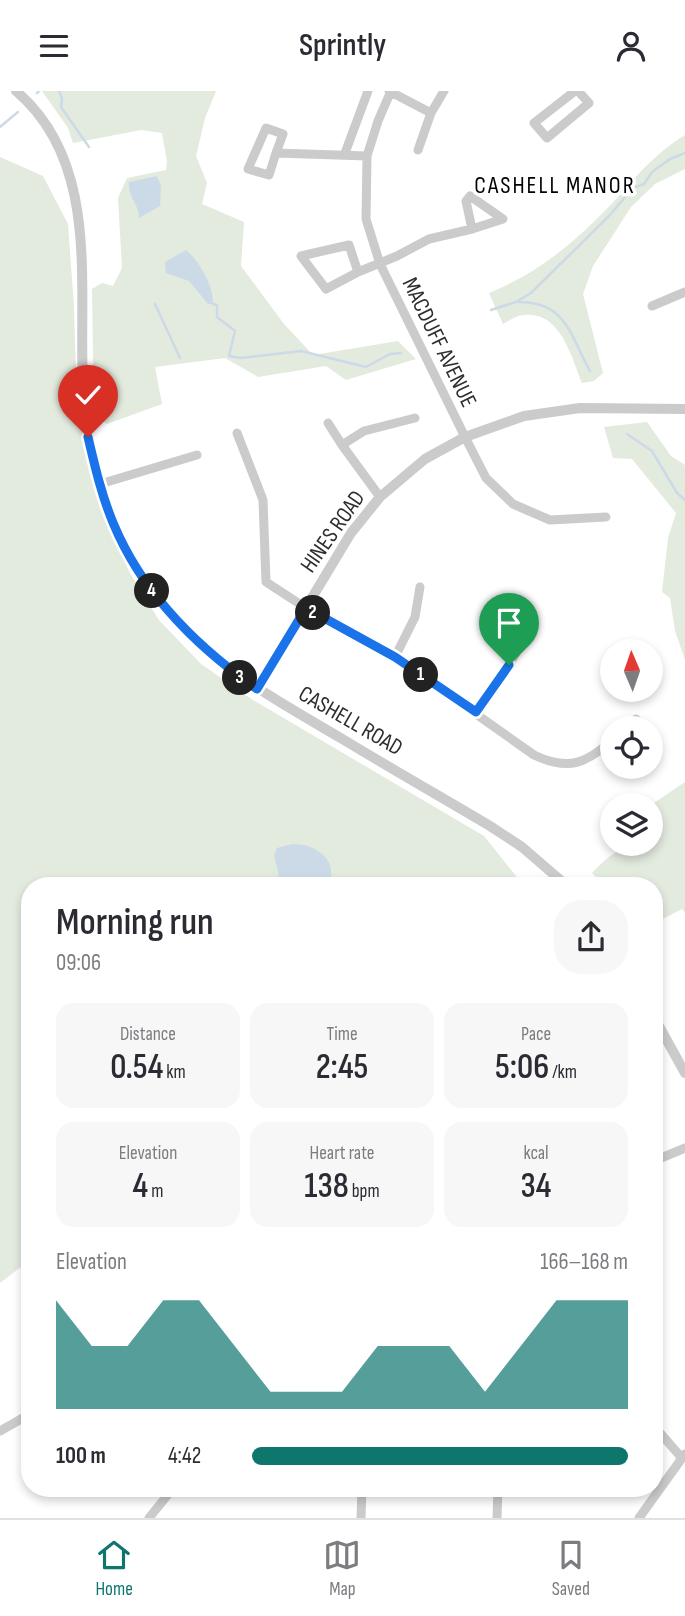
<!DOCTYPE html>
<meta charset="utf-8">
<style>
body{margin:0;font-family:"Sofia Sans Condensed",sans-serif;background:#f7f7f7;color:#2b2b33;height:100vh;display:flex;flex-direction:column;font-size:26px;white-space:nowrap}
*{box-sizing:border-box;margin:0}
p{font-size:23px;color:#7c7c81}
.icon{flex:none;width:38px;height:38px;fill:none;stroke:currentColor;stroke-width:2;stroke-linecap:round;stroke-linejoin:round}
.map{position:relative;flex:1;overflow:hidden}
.side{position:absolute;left:21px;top:786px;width:642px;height:620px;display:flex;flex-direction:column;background:#fff;border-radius:28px;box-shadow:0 4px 10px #0003}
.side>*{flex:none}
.needle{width:46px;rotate:358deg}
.tools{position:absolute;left:600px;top:548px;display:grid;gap:14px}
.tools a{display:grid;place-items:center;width:63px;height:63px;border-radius:50%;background:#fff;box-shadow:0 4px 10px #0003;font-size:35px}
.pin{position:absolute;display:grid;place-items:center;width:60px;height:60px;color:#fff;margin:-72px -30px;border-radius:50% 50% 50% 0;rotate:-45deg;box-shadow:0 0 7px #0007}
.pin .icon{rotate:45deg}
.km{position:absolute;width:35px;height:35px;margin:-18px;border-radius:50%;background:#222;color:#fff;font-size:19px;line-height:35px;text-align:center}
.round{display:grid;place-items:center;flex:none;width:74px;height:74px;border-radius:28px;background:#f7f7f7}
.summary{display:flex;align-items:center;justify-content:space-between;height:119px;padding:0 35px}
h1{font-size:38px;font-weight:600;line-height:52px}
.metrics{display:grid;grid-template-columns:repeat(3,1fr);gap:10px;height:119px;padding:7px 35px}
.metrics div{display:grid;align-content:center;border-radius:18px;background:#f7f7f7;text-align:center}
.metrics b{font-size:35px;font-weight:600}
.metrics small{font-size:19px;font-weight:400}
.metrics p{font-size:19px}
.chart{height:196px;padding:14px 35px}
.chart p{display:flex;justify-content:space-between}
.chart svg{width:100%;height:126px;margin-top:7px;fill:#0f766e;opacity:.7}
ul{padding:0 35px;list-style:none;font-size:23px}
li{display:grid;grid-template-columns:112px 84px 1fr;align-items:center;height:52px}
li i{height:18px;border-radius:9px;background:#0f766e}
header{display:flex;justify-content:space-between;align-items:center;height:91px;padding:0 35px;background:#fff;font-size:32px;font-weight:600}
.tab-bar{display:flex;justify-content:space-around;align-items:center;height:98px;border-top:2px solid #e1e1e2;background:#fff;font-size:19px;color:#7c7c81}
.tab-bar a{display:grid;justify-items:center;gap:4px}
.tab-bar .selected{color:#0f766e}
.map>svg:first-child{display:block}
</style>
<header><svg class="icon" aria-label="menu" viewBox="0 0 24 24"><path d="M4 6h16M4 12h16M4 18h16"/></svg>Sprintly<svg class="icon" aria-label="person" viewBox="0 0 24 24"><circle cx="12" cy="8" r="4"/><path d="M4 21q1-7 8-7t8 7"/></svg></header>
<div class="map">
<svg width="685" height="1427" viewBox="0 0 685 1427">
<rect width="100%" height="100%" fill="#fff"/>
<path fill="#e3eade" d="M42,0H216L205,27L196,65L207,92L202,113L244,131L241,175L284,233L313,264L398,250L416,268L346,289L326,275L258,286L225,267L155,276L162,313L107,333L94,325L92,198L102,192L113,195L122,177L118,107L127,87L166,79L167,71L162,42L141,39L73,52L68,37Z
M685,44V78L655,93L631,116L593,175L583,203L603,282L594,290L582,292C572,267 560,219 524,224C517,224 509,230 503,233L489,202C540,182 581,146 618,106C639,82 657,61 685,44Z
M0,66L43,85L68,133L74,216L77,315L92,386L107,432L130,482L159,529L201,573L253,609L484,745L520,790L514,794H30V1169L0,1192Z
M647,331L671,365L685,374V569L675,540L670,507L662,501L668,447L676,422L632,368L613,367L604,336Z
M685,691V822L682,818L655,832L654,794H604L592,782C610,763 624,752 651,752V714Z"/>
<path fill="#ccdae8" d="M157,85L161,95L160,115L139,127C139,112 128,108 129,91Z
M186,159C199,170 214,195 213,213H208L189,190L166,182L165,171Z
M292,753C316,752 340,770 328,794H262L268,789L279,785L274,764L277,757Z"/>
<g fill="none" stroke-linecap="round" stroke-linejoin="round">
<path stroke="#ccdae8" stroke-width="2.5" d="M59,0L62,7L61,16L89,56
M37,2L39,0
M0,36L18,21
M519,211C567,211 570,245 590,280
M155,213L180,267
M213,213L217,214V226L235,240L229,265L241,267L301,260L366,276L390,263L401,262
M491,219L516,211L531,202L608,126L633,97L644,93L652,81L670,68L685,62
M627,343L652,360L677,402L685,409"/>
<path stroke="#cbcbcb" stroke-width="9" d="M389,0L431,22L444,0
M391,0L378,30L367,65L366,128L380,173L465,346L486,387L513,413L550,429L606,426
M575,0L534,32L547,47L589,12L578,0
M418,59L431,22
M276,62L269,84L248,78L266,37L283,43L276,62L367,65
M345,62L368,0
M470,105L503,128L472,138L466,110Z
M349,154L358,181L326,198L301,165Z
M358,181L397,165L429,148L472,138
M652,215L685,201
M328,332L342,354
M237,342L263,409L266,491L306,517L395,566L534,664C568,680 586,673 612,649
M100,393L197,364
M380,406L342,354L364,340L415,327
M395,566L415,526L420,496
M476,621L516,562
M625,637L636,628
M654,1070L685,1057
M654,1335L681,1366
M0,1340L30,1323
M149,1427L174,1396
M361,1427L362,1396
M497,1427L498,1396
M639,1427L685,1363"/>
<path stroke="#cbcbcb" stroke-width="10" d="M16,0C101,72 78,196 83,294C85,352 100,416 130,466C187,561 252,595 344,649C392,678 441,706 490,735L522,756L566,794
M257,598L351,442L380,406L425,368L465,346L524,325L580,317L685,318
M654,926L685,982"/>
</g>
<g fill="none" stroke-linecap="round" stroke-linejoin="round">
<defs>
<path id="route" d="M88,346C95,376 102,406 114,434C143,503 197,556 257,598L306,517L395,566L476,621L509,574"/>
</defs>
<use href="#route" stroke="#fff" stroke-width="14"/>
<use href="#route" stroke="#1a73e8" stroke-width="9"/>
</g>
<g text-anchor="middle" stroke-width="7" stroke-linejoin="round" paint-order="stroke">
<g font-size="23" fill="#2e2e2e" stroke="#fff">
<text transform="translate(440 251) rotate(64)" y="8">MACDUFF AVENUE</text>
<text transform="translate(332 440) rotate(-55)" y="8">HINES ROAD</text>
<text transform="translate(351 629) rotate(30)" y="8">CASHELL ROAD</text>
</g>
<g font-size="24" letter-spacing="2" fill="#000" stroke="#fff">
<text x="555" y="102">CASHELL MANOR</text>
</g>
</g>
</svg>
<div class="tools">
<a><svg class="needle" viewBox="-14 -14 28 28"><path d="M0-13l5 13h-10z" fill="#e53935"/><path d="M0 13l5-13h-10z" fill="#7c7c81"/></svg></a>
<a><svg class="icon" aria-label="locate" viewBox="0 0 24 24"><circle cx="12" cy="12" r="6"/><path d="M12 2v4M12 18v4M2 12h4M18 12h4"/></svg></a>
<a><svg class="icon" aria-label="layers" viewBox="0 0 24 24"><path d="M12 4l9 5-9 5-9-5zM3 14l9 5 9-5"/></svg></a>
</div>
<div class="pin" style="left:509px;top:574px;background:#1e9e55"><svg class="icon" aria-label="arrive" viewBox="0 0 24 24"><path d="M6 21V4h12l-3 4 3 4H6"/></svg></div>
<div class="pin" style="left:88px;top:346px;background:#d93025"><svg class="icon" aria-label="check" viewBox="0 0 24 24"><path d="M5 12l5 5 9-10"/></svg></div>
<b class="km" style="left:421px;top:584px">1</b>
<b class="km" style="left:313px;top:522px">2</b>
<b class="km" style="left:240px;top:587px">3</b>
<b class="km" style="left:152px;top:500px">4</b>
<section class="side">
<div class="summary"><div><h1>Morning run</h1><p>09:06</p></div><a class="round"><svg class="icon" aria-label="share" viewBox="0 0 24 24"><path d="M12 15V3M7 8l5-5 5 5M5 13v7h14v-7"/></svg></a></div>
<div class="metrics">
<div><p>Distance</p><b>0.54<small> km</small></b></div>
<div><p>Time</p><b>2:45</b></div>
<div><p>Pace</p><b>5:06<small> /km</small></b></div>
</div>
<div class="metrics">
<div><p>Elevation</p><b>4<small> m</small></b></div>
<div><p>Heart rate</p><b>138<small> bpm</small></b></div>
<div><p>kcal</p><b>34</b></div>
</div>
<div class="chart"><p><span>Elevation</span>166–168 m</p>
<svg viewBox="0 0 160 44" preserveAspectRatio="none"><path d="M0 44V6L10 22L20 22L30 6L40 6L50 22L60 38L70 38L80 38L90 22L100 22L110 22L120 38L130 22L140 6L150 6L160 6V44z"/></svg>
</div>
<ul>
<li><b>100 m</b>4:42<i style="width:100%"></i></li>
</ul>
</section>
</div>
<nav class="tab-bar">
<a class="selected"><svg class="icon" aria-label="home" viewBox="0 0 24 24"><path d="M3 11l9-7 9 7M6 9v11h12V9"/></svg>Home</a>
<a><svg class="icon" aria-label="map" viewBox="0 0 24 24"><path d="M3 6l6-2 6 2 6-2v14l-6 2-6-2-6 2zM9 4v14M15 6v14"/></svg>Map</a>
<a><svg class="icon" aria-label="saved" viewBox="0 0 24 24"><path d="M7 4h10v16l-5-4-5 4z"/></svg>Saved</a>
</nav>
